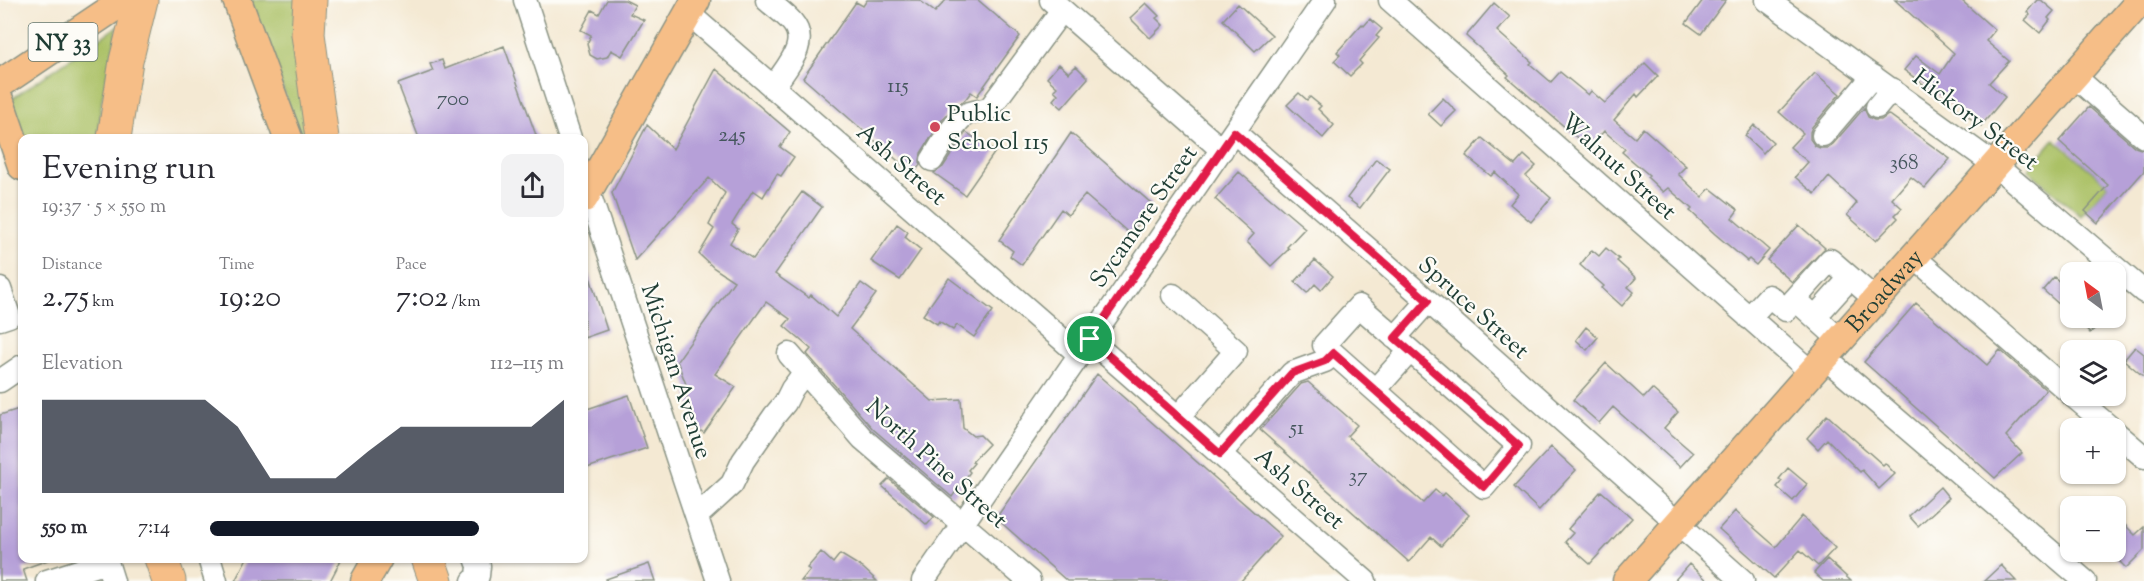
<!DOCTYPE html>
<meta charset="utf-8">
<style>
body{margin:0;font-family:"Sorts Mill Goudy",serif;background:#f2f2f3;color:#2b2b33;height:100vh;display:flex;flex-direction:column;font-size:22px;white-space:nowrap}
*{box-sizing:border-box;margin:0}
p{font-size:20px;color:#7c7c81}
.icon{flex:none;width:33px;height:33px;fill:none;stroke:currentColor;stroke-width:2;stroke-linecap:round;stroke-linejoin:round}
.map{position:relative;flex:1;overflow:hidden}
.drawer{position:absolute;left:18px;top:134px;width:570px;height:429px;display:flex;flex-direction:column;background:#fff;border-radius:12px;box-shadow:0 2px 4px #0004}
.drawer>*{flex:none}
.needle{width:39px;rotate:328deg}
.fabs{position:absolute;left:2060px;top:262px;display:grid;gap:12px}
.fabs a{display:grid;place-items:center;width:66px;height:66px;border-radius:12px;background:#fff;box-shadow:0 2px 4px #0004;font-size:30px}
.pin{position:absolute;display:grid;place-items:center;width:51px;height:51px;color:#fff;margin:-26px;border:3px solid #fff;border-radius:50%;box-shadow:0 2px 6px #0007}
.round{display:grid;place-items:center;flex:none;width:63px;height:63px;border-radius:12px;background:#f2f2f3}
.head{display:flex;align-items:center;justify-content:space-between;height:102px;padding:0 24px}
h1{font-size:33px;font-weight:600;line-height:45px}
.figures{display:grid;grid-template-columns:repeat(3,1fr);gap:9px;height:102px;padding:6px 24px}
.figures div{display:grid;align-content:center}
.figures b{font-size:30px;font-weight:600}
.figures small{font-size:16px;font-weight:400}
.figures p{font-size:16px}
.chart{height:168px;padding:12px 24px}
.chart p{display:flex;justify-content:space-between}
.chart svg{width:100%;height:108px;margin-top:6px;fill:#111827;opacity:.7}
ul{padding:0 24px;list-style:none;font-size:20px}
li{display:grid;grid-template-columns:96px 72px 1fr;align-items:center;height:45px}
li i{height:15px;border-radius:8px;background:#111827}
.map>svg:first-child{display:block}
</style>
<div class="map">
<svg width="2144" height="581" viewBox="0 0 2144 581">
<rect width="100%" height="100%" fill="#fdfcf7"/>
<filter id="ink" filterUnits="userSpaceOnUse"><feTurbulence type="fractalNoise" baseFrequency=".0167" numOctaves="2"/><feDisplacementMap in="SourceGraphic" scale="12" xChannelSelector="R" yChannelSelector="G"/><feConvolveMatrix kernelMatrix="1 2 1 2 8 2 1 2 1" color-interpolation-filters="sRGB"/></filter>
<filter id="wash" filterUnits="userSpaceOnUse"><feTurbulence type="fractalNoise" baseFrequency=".008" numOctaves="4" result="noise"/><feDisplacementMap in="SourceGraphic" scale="24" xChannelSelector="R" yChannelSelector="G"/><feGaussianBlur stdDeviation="1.35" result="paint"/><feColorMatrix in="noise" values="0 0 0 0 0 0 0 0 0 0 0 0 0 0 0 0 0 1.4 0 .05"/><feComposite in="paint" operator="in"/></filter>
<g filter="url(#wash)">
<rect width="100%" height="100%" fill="#f4e9d3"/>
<path fill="#abc166" stroke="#657f4d" stroke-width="1.5" d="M250,0H301L310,138H301Z
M118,26L102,99L98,138H24L10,100Z
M2054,139L2108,185L2081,216L2028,170Z"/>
<g id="blocks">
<path fill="#b6a0d8" d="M607,0H625L635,5L630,14L644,20L622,56L611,50L607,57L597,59L590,55L587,44L591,35L581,30L592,10L599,14Z
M867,0H919L935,12L946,0H978L1020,36L977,96L971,92L965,100L953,108L942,120L921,153L920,165L913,174L803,78L856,2L863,6Z
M1703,0H1726L1701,34L1686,23Z
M1895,0H1961L1995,30L1986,41L2009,61L1989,83L2005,97L1981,126L1904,70L1916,56L1940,74L1954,53Z
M2037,0H2041L2054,11L2048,18L2050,20L2040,33L2025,20L2030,15L2027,12Z
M1146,3L1159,16L1156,18L1163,25L1150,38L1130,18Z
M1494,3L1510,17L1497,31L1532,62L1530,64L1551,82L1560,72L1588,95L1591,91L1605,103L1645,63L1658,76L1638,97L1636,94L1614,120L1635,138L1643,128L1686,166L1678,174L1702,197L1710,188L1738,210L1732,218L1769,250L1756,265L1749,259L1747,261L1715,234L1690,211L1692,209L1668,188L1663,192L1647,177L1649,175L1622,152L1625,149L1604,131L1589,148L1507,77L1509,75L1466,36Z
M1238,4L1272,35L1255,51L1223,20Z
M1370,19L1382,29L1376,36L1379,38L1364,55L1359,61L1362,64L1350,76L1334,61L1340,55L1337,52L1362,24L1364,26Z
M504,46L537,138H419L398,84L433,71L430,64L442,60L445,69Z
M1059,64L1069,73L1076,66L1088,78L1062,108L1053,100L1058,94L1054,90L1057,87L1047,78Z
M716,69L790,132L780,147L794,157L781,176L777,174L763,197L753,190L732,224L738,229L730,243L753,259L802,192L822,207L775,274L809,298L811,295L836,317L861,283L876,294L850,329L932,401L961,399L963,428L973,436L980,435L989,444L972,462L974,463L968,470L970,472L952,497L873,429L807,354L811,349L784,326L790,319L766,302L715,374L736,387L704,433L690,423L694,417L686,394L689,392L677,361L734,281L714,268L699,254L714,229L709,225L725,193L709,178L635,260L612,193L647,125L673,149Z
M1815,73L1840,94L1812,127L1810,132V139L1815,146L1820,148H1827L1833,144L1864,108L1868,117L1874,120H1881L1888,115L1891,116L1950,159L1925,188L1911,177L1892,199L1902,208L1895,215L1898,218L1876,241L1847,215L1857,203L1829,177L1815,194L1795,177L1808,162L1790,147L1803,133L1779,112Z
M1299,93L1307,100L1310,97L1321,106L1318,109L1334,125L1323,138L1287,105Z
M1443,98L1456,111L1441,126L1428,114Z
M2089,107L2135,147L2144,150V171L2098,223L2085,211L2108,185L2059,141Z
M1754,125L1773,142L1763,153L1745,136Z
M966,132L995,152L965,195L934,173L943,167Z
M1071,133L1152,204L1131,235L1085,195L1068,215L1061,209L1022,265L1010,256L1013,251L999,240Z
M1482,138L1515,165L1524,155L1536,166L1526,176L1551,198L1531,222L1510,204L1518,194L1495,172L1491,176L1466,156Z
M1376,159L1390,169L1360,208L1347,198Z
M1239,172L1305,228L1287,247L1289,249L1271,266L1247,242L1254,234L1215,199Z
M897,224L908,232L905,237L921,250L900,280L871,261Z
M1799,225L1825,248L1792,282L1767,260Z
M1606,248L1619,259L1617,261L1636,278L1628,287L1634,292L1622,306L1602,288L1604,286L1580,265L1592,250L1599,256Z
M1315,260L1333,276L1321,290L1315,284L1307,293L1295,282Z
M584,265H586L607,330L584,338Z
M2070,274V314L2043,290L2054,277L2062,284Z
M949,278L993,311L974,337L957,325L953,330L939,321L937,324L923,315Z
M1916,303L1987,365L2000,350L2046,390L2006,436L2022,453L1995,478L1864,362Z
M2077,318H2106L2090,333Z
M1586,327L1598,337L1587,350L1576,340Z
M2135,347L2144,354V377L2124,360Z
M1606,363L1644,398L1652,389L1678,412L1664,428L1693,453L1680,467L1613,407L1599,423L1573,400Z
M1097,374L1281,536L1241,581H1067L996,518Z
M1308,382L1357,425L1347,436L1423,503L1435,490L1442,496L1445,493L1469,515L1441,546L1431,537L1409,562L1260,430L1301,384Z
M629,395L647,448L584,469V410Z
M22,408V558H48V560L23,569L27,581H0V415Z
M1827,415L1883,465L1885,463L1895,474L1879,489L1862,470L1860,472L1827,439L1818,449L1807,438Z
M1551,447L1576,470L1539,510L1514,487Z
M1788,468L1807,484L1793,501L1777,487L1782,481L1779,479Z
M889,479L934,517L927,525L882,486Z
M1940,487L1949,498L1918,526L1909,516Z
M1601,491L1632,518L1590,564L1565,542L1573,533L1568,529Z
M1735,511L1776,547L1802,516L1835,548L1818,566L1800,550L1774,578L1719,529Z
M2115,515L2135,535L2144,527V550L2126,568L2115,557Z
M821,552L833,563L840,554L863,568L877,581H801L810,570L807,568Z
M247,558H342L330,581H235Z
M1827,559L1851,581H1823L1814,573Z
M649,564L655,581H606V579Z
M1689,564L1708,581H1674Z
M2001,565L2016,581H1984Z"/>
</g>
</g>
<g filter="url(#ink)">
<use href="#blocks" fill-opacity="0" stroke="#8a9384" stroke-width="1.5"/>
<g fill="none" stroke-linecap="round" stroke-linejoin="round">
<defs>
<path id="minor" d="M525,0L570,138
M767,0C775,7 785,14 792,22C811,44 785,68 773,88
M1051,0L1222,150
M1390,0L1812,373
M1767,0L1995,165L2144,292
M688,13L1080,355
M2074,76L2144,137
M1877,107L1892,89
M1234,132L1428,301L1743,581
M1823,135L1873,76
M932,160C939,149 955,120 967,114C975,111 983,111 990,108L1062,10
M584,178L718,581
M1914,257L2070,393
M0,289L9,316L0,319
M1173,295L1236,351L1178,417
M1359,306L1519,446L1484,487L1324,345Z
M1815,317L1850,278
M1749,318L1769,296L1786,310L1795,299
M1395,338L1428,301
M1090,340L1365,581
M1840,340L1795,299L1830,260L1876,300
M789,354L863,439L1029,581
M1825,358L2085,581
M0,381L22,366
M1375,390L1410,351
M2073,396L2112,429
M2115,432L2144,457
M1220,454L1292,373L1325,361L1333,353
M697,516L732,484L743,461L775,415L785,403L792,389L805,372
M209,558L216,581
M47,581L107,562L113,581
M473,581L478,576L479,566L476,558
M923,581L1325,0"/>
<g id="major">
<path d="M237,0L288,138"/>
<path d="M0,84L125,0"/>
<path d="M0,102L22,166"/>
<path d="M584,198L696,0"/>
<path d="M365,581L378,558"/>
<path id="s1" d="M1627,581L2141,0"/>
</g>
<path id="highway" d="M310,0L308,34L322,138
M114,138L126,61L141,0
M161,558L169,581
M428,558L436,581"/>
</defs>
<use href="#minor" stroke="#8a9384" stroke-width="25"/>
<use href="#major" stroke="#8a9384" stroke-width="31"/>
<use href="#highway" stroke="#8a9384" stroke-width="35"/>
<use href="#minor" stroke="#fff" stroke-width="22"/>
<use href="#major" stroke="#f6be87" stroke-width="28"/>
<use href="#highway" stroke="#f6be87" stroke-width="33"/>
</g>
</g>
<g fill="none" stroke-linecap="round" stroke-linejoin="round" filter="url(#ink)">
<defs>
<path id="route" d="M1234,132L1428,301L1395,338L1519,446L1484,487L1333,353L1325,361L1292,373L1220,454L1090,339Z"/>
</defs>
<use href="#route" stroke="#fff" stroke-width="12"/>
<use href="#route" stroke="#e11d48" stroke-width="8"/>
</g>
<circle fill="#d1495b" stroke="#fdfcf7" stroke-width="2" cx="935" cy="127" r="6"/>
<g text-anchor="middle" stroke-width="4.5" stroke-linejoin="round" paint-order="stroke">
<g font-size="21" fill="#45565d">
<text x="898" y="92">115</text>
<text x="453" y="105">700</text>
<text x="732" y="141">245</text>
<text x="1904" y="169">368</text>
<text x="1297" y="434">51</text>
<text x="1358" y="482">37</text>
</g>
<rect fill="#fdfcf7" stroke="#62766e" stroke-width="1.5" x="28.5" y="23" width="69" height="38" rx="4.5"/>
<g font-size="22" font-weight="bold" fill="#1f3d34">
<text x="63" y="50">NY 33</text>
</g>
<g font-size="24" fill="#1f3d34" stroke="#fdfcf7" text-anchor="start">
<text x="947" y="121">Public<tspan x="947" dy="28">School 115</tspan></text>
</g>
<g font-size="24" fill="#1f3d34" stroke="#fdfcf7">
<text transform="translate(1976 119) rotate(37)" y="8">Hickory Street</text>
<text transform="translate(902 164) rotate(41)" y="8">Ash Street</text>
<text transform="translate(1619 166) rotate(42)" y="8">Walnut Street</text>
<text transform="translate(1143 216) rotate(-55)" y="8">Sycamore Street</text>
<text dy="8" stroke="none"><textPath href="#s1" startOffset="388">Broadway</textPath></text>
<text transform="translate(1474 307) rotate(42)" y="8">Spruce Street</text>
<text transform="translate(677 371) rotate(72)" y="8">Michigan Avenue</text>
<text transform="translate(937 463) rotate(42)" y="8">North Pine Street</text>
<text transform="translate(1300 488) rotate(41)" y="8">Ash Street</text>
</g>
</g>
</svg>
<div class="fabs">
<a><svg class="needle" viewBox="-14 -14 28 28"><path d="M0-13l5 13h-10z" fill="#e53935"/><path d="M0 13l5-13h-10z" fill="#7c7c81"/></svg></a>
<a><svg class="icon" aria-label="layers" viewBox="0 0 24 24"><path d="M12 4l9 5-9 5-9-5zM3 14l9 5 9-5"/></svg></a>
<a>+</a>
<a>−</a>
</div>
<div class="pin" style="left:1090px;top:339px;background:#1e9e55"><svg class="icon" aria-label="arrive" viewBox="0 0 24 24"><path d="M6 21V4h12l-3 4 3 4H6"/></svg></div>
<section class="drawer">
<div class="head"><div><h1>Evening run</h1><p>19:37 · 5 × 550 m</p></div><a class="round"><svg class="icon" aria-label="share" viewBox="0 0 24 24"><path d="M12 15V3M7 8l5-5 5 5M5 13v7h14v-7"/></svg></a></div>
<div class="figures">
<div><p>Distance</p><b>2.75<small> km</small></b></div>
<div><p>Time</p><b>19:20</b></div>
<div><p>Pace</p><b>7:02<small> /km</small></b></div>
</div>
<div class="chart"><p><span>Elevation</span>112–115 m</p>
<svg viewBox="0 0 160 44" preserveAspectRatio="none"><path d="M0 44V6L10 6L20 6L30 6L40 6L50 6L60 17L70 38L80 38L90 38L100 27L110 17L120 17L130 17L140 17L150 17L160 6V44z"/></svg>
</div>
<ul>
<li><b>550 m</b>7:14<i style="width:76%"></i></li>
</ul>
</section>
</div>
